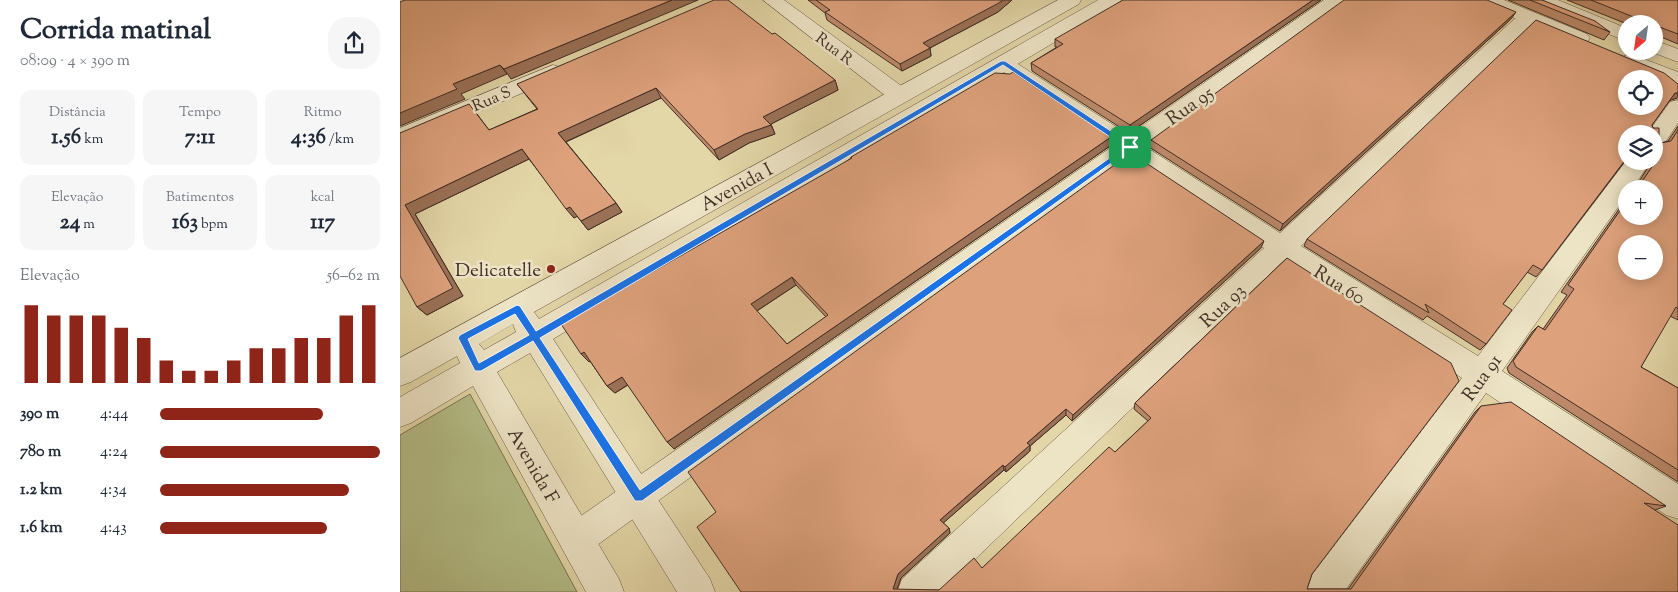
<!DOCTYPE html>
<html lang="pt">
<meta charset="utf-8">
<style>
body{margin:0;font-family:"Sorts Mill Goudy",serif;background:#f6f6f7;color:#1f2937;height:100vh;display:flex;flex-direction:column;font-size:19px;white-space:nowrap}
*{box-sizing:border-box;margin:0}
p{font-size:16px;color:#747a83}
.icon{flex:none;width:28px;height:28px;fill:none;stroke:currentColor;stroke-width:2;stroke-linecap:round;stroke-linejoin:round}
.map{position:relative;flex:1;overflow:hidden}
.panel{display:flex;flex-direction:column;background:#fff;width:400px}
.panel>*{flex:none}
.needle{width:32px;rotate:209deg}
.controls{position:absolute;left:1218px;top:15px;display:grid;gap:10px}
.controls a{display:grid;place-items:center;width:45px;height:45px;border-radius:50%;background:#fff;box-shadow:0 2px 12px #0003;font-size:25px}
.pin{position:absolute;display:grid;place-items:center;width:42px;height:42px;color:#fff;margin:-21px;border-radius:10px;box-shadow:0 2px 8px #0006}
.round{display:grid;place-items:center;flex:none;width:52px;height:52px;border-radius:20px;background:#f6f6f7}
.summary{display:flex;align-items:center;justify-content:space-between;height:85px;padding:0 20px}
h1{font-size:28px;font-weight:700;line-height:38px}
.stats{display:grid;grid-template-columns:repeat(3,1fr);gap:8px;height:85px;padding:5px 20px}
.stats div{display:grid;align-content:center;border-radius:12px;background:#f6f6f7;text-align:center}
.stats b{font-size:21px;font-weight:700}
.stats small{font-size:14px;font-weight:400}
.stats p{font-size:14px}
.chart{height:140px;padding:10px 20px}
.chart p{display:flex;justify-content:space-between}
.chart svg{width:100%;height:90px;margin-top:5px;stroke:#8f2418;stroke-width:6}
ul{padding:0 20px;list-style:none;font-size:16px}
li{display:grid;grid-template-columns:80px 60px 1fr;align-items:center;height:38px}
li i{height:12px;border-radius:6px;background:#8f2418}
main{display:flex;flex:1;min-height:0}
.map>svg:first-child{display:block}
</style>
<main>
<section class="panel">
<div class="summary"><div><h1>Corrida matinal</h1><p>08:09 · 4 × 390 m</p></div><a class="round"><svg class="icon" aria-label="share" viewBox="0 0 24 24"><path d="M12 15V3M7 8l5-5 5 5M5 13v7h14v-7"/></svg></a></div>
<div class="stats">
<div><p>Distância</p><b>1.56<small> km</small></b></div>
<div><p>Tempo</p><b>7:11</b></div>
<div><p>Ritmo</p><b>4:36<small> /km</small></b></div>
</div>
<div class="stats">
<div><p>Elevação</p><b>24<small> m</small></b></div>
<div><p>Batimentos</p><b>163<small> bpm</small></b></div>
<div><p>kcal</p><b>117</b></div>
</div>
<div class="chart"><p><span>Elevação</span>56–62 m</p>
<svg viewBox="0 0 160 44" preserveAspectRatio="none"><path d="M5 44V6M15 44V11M25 44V11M35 44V11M45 44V17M55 44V22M65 44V33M75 44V38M85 44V38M95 44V33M105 44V27M115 44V27M125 44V22M135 44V22M145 44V11M155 44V6"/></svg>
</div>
<ul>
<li><b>390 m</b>4:44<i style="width:74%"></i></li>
<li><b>780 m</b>4:24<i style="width:100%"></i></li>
<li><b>1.2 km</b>4:34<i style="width:86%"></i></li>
<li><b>1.6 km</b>4:43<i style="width:76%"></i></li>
</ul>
</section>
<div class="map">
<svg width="1278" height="592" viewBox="0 0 1278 592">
<rect width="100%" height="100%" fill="#e3d6a7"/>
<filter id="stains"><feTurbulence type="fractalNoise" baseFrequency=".004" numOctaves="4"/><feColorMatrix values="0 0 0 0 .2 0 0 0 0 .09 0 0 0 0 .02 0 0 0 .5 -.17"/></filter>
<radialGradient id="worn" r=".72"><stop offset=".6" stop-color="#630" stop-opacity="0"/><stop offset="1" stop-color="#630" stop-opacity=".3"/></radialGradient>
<path fill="#b4bd87" stroke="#7a7656" d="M70,394L177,592H0V435Z"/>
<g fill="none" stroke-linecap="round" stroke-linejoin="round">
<defs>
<path id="minor" d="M363,0H384L507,90L510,95L507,100L499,102L491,100Z
M924,0H945L943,4L746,147L880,233L1121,13L1128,11L1135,13L1138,17L1135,21L901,246L1078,356L1226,161H1251L1232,189H1226V196L1102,371L1278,484V519L1266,515L1086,393L944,592H904L909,579L1062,378L884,262L541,592H497L502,579L864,248L730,158L189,551L177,556L165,551L160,539L165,527L713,146L596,67L593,63L596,59L603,57L610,59L729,135Z
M153,65L160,67L164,72L160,77L0,145V128Z
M1278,100V123L1262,147L1254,149V134H1247L1270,102Z"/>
<path id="tertiary" d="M658,0H681L679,4L134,312L139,319L698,0H721L719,4L153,339L310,579L315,592H277L130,353L97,372L219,579L224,592H186L73,386L11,423L0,427V397L60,363L57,356L11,382L0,386V358ZM113,324L116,332L84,350L79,344Z
M1078,0H1104L1187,34L1190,38L1187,42L1180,44L1173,42L1080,4Z
M1132,0H1158L1226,28V41L1134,4Z
M1254,40L1278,49V62L1249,51H1254Z
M1231,54L1278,72V87L1224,64L1221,60L1224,56Z"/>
</defs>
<use href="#minor" stroke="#6a5846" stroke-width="1"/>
<use href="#tertiary" stroke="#6a5846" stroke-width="1"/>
<use href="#minor" fill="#ede4c6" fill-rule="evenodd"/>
<use href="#tertiary" fill="#ede4c6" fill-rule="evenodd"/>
</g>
<path fill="#be8a6b" stroke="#412e26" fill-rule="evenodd" d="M408,0H612L598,12L530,48L531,56L502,71L427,20L425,13Z
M921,0L729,133L632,71L631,63L657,47H655V39Z
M1108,0H1142L1210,32L1204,40Z
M1167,0H1278V44L1254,34V24H1227Z
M1111,19L880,231L749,147L751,140Z
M372,34L435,80L438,90L371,124L375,134L349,143L319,160L261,98L166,142L216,203L222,212L188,230L177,216L174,218L129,159L15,214L63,296L27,315L17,307L0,133L77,114L89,130L137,109L117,84Z
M1278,84V97L1277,98L1270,100L1252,125L1253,128L1259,142L1261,143L1268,141L1278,126V320L1270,316L1241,367L1278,388V482L1109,373L1107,368L1132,332L1138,326L1143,329L1167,295L1161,292L1226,199V216L1254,189H1230L1235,184L1238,183L1252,161H1254V134H1226V160L1142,270L1136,277L1127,272L1103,304L1086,344L1080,350L1027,316L1023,320L904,246L907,239Z
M710,146L274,449L228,385L215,393L207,386L190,361L189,362L181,354L451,158V157ZM396,285L426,317L387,344L357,311Z
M861,248L672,421L666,415L630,446V451L606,472L604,470L543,523L549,528L550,533L501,578L497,590H539L582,568L715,452L748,421L734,409L735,403L887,258L912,574L907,589H948L1075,412L1081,406L1266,506L1255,510L1278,592H341Z"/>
<path fill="#9b7157" stroke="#412e26" d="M272,0H298L111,79L104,69Z
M603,0H612L598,12L524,51L523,43Z
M913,0H921L729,133L730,125Z
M1116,12L1111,19L880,231L883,224Z
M530,48L531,56L502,71L500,64Z
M100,65L107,74L61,94L65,99L0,126V113L53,84Z
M435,80L438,90L367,126L363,117Z
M256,88L261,98L165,142L158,133Z
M1275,93H1278V97L1277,98L1268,101Z
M371,125L375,134L349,143L319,160L314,150L345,134Z
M711,137L710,146L274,449L267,442Z
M122,149L129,159L15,214L63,296L27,315L17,307L5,205Z
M216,203L222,212L188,230L181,221Z
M170,207L178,216L174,218L166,209Z
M864,241L861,248L672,421L673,415Z
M392,277L396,285L355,312L351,304Z
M184,352L192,360L189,362L181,354Z
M222,377L229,384L215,393L207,386Z
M666,409V415L630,446V451L606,472L605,467L627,443Z
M603,465L604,470L541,525L540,520Z
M549,528L550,533L501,578L496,592L493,589L498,574Z"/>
<path fill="#dda17c" stroke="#412e26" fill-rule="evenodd" d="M5,0H272L104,69L100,65L53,84L57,89L0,113V2Z
M314,0H328L372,34L375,33L435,80L363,117L371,125L345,134L314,150L256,88L158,133L216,203L181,221L170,207L166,209L122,149L5,205L53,288L17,307L0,276V133L69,104L89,130L138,109L117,84Z
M416,0H603L597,4L523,43L530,48L500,64L425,12L430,10Z
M723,0H913L730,125L631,63L663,44L655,39Z
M944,0H1087L1116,12L883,224L751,140Z
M1130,0H1142L1195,21L1210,32Z
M1191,0H1278V34L1254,25V24H1251Z
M1136,20L1264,73L1278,84V93H1275L1252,125L1253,128H1259V142L1261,143L1271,141L1278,130V309L1276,307L1241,367L1278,388V470L1116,367L1113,361L1138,326L1145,330L1174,289L1168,285L1226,202V216H1254V189H1235V184L1241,183L1260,155L1259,152H1254V134H1226V159L1142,270L1133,265L1103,304L1112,310L1086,344L1025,304L1029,313L907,239ZM1226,79H1254V106H1226ZM1226,244H1254V271H1226Z
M613,72L711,137L267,442L222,377L207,386L184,352L181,354L161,324L452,158L451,157L595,73L610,74ZM392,277L428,315L387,344L351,304Z
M731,153L864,241L673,415L666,409L627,443L630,445L605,467L603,465L540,520L549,528L498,574L493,589L539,590L574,558L582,568L709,447L715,452L751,418L735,403L887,258L1051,363L1059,381L912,574L907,589H951L1081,406L1111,402L1266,506L1244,503L1278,525V592H341L297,527L316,512L288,472Z"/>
<path fill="#1a73e8" stroke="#fff" fill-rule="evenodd" d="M601,61H605L732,145V148L242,501H235L133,341L81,371H75L58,338L60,335L117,305L120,306L136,331ZM603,65L725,147L240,490L140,338ZM115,314L129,335L79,363L68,339Z"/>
<circle fill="#8f2418" stroke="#ede4c6" stroke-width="2" cx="151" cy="269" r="5"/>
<g text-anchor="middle" stroke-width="5" stroke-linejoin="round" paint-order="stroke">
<g font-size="16" fill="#412e26" stroke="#ede4c6">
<text transform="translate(435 48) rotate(37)" y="6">Rua R</text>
<text transform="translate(91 98) rotate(-23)" y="6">Rua S</text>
</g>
<g font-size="19" fill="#412e26" stroke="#ede4c6">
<text transform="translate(789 105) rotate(-35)" y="7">Rua 95</text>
<text transform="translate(336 186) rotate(-29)" y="7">Avenida I</text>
<text transform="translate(940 284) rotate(32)" y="7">Rua 60</text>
<text transform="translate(822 305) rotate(-43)" y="7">Rua 93</text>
<text transform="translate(1081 377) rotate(-54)" y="7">Rua 91</text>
<text transform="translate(134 465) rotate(60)" y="7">Avenida F</text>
</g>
<g font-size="19" fill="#412e26" stroke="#ede4c6" text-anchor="end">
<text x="141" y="276">Delicatelle</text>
</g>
</g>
<rect width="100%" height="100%" filter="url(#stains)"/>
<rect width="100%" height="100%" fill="url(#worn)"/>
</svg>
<div class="controls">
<a><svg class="needle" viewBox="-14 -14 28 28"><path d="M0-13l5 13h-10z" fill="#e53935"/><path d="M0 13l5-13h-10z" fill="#747a83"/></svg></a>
<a><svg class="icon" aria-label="locate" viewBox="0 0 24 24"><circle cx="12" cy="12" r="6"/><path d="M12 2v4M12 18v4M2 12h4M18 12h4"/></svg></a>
<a><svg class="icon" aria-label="layers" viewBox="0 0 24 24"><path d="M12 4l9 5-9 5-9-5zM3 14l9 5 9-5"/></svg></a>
<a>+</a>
<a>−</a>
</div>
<div class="pin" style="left:730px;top:147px;background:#1e9e55"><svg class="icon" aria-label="arrive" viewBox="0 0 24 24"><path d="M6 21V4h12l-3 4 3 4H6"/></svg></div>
</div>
</main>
